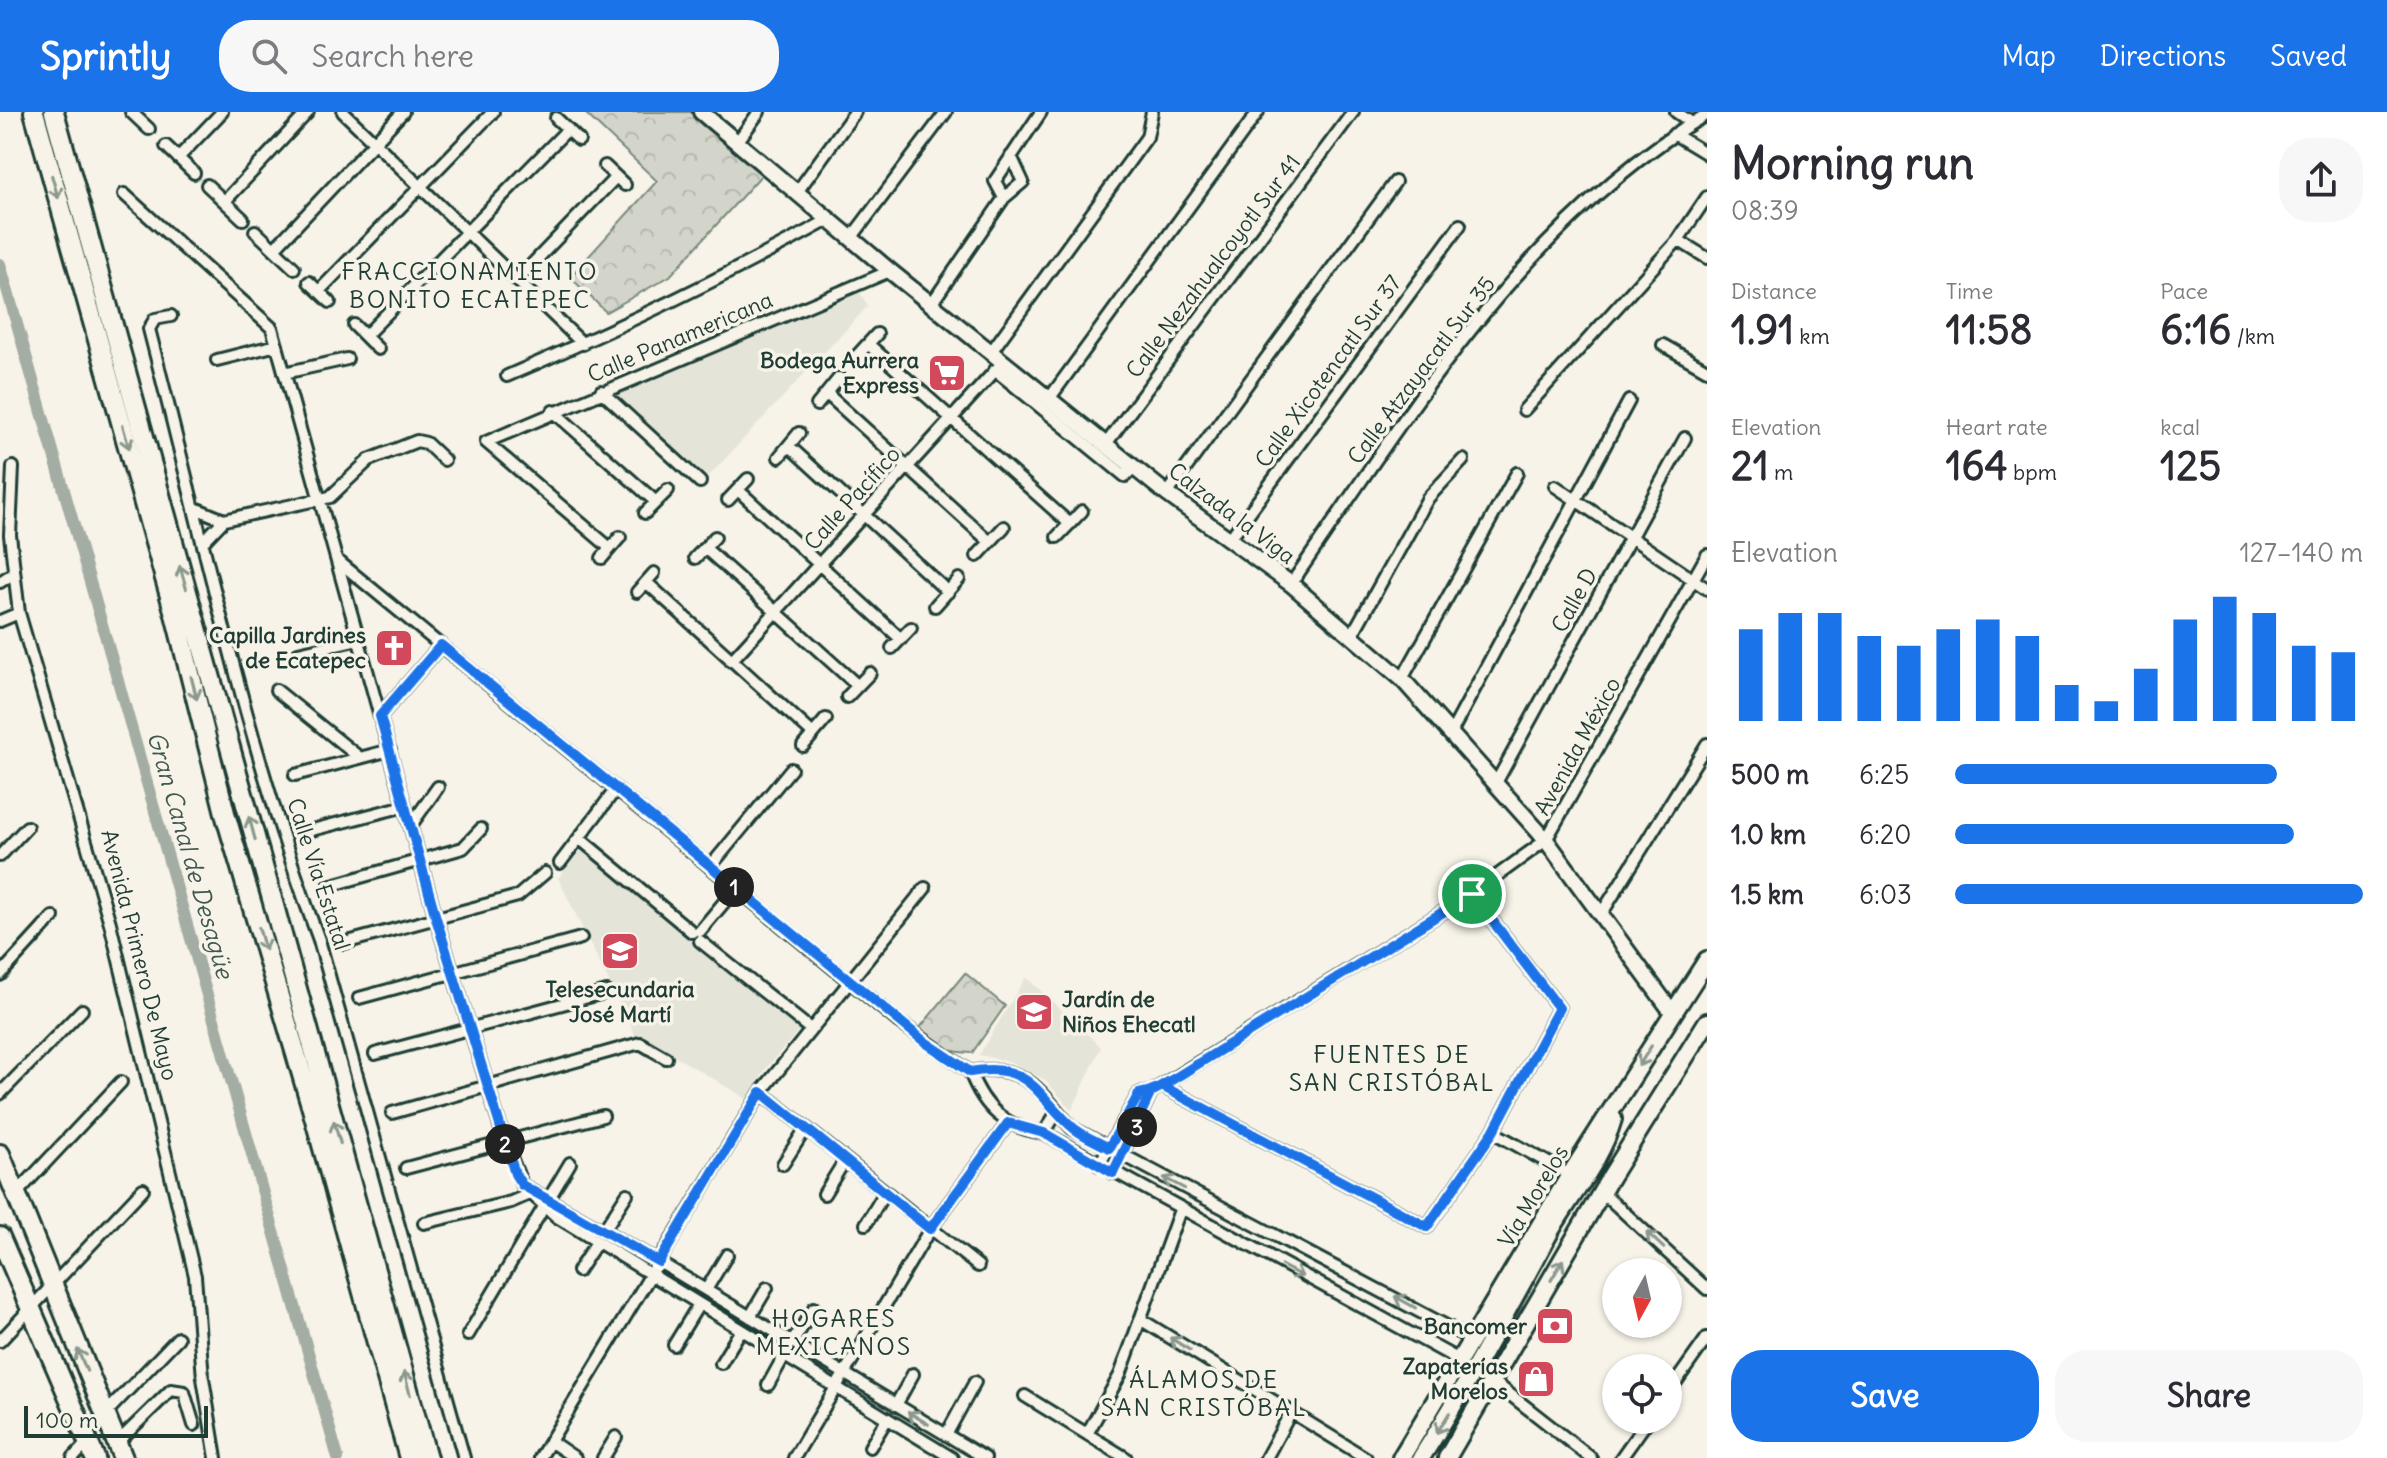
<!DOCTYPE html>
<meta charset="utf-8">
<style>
body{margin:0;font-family:Delius,sans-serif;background:#f7f7f7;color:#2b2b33;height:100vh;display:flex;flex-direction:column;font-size:30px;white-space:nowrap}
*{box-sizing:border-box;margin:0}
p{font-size:26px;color:#7c7c81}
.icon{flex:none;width:44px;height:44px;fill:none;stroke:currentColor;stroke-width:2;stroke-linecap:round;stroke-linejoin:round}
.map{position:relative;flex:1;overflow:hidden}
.panel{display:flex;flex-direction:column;background:#fff;width:680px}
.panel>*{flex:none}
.needle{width:52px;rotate:188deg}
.tools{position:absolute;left:1602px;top:1146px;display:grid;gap:16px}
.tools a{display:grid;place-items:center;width:80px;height:80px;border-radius:50%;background:#fff;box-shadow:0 2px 6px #0004;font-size:40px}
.scale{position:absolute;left:24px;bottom:20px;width:184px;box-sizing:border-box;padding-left:8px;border:4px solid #1f3d34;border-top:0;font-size:22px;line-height:28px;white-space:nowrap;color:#1f3d34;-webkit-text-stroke:6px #f7f3e8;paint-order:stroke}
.pin{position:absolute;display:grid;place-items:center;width:68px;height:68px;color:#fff;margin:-34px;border:4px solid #fff;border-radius:50%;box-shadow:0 2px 8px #0007}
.km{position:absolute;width:40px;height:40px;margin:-20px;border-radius:50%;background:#222;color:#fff;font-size:22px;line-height:40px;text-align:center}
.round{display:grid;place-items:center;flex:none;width:84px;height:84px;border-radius:32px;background:#f7f7f7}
.summary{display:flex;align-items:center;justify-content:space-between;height:136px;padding:0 24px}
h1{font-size:44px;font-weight:700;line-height:60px}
.stats{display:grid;grid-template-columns:repeat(3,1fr);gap:12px;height:136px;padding:8px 24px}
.stats div{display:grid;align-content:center}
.stats b{font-size:40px;font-weight:700}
.stats small{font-size:22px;font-weight:400}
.stats p{font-size:22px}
.chart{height:224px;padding:16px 24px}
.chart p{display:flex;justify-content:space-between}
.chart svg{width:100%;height:144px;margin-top:8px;stroke:#1a73e8;stroke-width:6}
.action{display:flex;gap:16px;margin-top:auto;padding:16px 24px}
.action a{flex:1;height:92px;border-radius:32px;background:#1a73e8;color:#fff;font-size:32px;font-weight:700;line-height:92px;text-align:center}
.action a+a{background:#f7f7f7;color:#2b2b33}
ul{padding:0 24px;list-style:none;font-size:26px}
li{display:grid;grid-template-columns:128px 96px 1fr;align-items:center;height:60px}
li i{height:20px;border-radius:10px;background:#1a73e8}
header{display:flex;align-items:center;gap:48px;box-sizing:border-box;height:112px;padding:0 40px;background:#1a73e8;color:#fff}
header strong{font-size:38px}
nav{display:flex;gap:44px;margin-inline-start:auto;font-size:28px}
.search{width:560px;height:72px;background:#f7f7f7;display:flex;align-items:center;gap:20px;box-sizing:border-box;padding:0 28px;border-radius:32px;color:#7c7c81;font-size:30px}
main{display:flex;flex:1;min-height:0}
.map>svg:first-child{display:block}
</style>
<header>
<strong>Sprintly</strong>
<div class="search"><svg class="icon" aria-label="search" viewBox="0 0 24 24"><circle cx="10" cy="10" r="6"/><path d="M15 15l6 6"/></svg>Search here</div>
<nav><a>Map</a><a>Directions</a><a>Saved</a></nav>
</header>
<main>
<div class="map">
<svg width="1707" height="1346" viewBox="0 0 1707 1346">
<defs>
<pattern id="park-crowns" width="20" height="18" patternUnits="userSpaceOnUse" patternTransform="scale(2)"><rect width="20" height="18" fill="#d3d5ca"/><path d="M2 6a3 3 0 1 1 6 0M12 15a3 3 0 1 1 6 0" fill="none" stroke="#b5b8ae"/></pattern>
</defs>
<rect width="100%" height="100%" fill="#f7f3e8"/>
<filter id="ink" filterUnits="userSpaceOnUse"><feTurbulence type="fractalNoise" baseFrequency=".0125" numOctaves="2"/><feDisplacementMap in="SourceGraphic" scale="16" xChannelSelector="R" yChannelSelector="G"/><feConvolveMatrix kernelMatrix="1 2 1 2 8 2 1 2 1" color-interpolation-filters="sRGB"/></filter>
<g filter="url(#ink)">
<path fill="#e5e4d9" d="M860,181L868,194L707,366L614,284Z
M583,736L800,917L767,955L747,987L643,925L637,927L558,766Z
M1026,865L1101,935L1072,998L1045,968L1009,949L979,943Z"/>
<path fill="url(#park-crowns)" stroke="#79897f" stroke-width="2" d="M584,0H693L765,59L670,164L606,200L570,165L657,69Z
M965,861L1005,894L972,941C947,941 937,933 918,918Z"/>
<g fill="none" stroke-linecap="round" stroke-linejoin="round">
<path stroke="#a4ada3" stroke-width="12" d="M0,152L338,1346"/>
<defs>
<path id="street" d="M131,0L149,17
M343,0L583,232
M1676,0L1692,11
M556,6L579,28
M1674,22L1707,42
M738,29L759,0
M166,34L194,61
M178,46L222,0
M605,54L625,73
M207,73L243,107
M797,80L855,0
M124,82L272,216L436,806L505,1030L522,1073L557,1105L952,1346
M1004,86L995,69L1041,0
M225,89L308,0
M255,119L294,156
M852,125L946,0
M1678,128L1707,146
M274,137L403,0
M517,168L616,65
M309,170L330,190
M319,179L493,0
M932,191L1004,86L1023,70L1011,44
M171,204L155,207L149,217C202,421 245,630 319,828L464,1346
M354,213L378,237
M365,224L568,17
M868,232L1070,412
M1663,233L1707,258
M991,240L1147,25L1152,0
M854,247L877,222
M217,248L277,233
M995,258L1125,364L1134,355
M284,261L347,247
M507,264C617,217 725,165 830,107
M601,279L700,370
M827,282L990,430
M1049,287L1258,0
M817,293L839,266
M1524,298L1678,128L1707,85
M553,299L656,390
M1106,332L1353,0
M789,334L948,480
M779,345L799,321
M13,355L10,423L19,501L110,811L195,1164L203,1266L216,1346
M1555,374L1707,477
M738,378L901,527
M1167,382L1395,70
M728,388L748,367
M195,396L224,408L330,385L369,348L417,329L426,331L444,348
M645,401L668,378
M1057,425L1082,399
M1229,428L1460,113
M203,430L224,408
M610,436L486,330L890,159
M705,436L858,574
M977,444L1004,415
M602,446L620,425
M695,446L715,425
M338,449L899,910L970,960
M0,470L14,461
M646,470L813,622
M1291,472C1408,302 1524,110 1707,2
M637,480L654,461
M935,494L959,467
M0,509L19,501
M1352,523L1428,386L1463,348
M892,536L911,516
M298,541L359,527
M731,549L1003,250
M1402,567L1517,361
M276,578L360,646
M847,585L870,561
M380,604L441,533
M1452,619L1629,289
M803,634L826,607
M295,663L390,638
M1497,669L1685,326
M411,713L438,675
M312,718L405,694
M579,726L692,820
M0,744L27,715
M560,751L616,677
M710,755L791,657
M329,774L463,736L481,717
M1602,801L1707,632
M700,819L736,776
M700,829L809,916
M344,831L518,784L545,761
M0,863L53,805
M359,886L581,826
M375,942L607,880
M970,960C1026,950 1039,979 1072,1016L1473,1228
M970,960C984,996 1005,1016 1044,1021L1461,1249
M1162,974L1427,1115L1493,1020L1559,896L1472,782
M761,980L978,1154
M0,982L82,898
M392,1001L640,931L666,946
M1493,1020L1570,1063
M1044,1021L1057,1000
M783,1052L806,1016
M1099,1053L1139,982L1151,980L1472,782L1546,728L1707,443
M406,1056L603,1004
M1113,1061L1151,980
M522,1073L659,1150L985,1346
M1602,1080L1707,1177
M16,1082L121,970
M824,1082L845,1048
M424,1111L511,1090L534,1080
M866,1112L885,1080
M604,1118L627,1082
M578,1159L597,1130
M706,1178L727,1143
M750,1205L767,1176
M1140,1207L1366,1346
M468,1223L570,1051
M0,1229L143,1077
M792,1231L814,1196
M674,1233L699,1192
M721,1251L741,1218
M1494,1270L1591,1346
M768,1273L784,1244
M1668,1281L1707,1226
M1025,1284L1126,1346
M896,1293L913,1262
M105,1302L178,1226
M1087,1322L1120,1263L1180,1098
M946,1323L975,1270
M115,1327L124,1324L171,1278L184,1280L194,1313
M550,1329L575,1346
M870,1335L887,1307
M73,1346L88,1330
M540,1346L761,980L925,776
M603,1346L616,1325
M794,1346L930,1117L1008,1011
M1266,1346L1291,1300
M1621,1346L1648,1308"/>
<path id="secondary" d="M701,0L890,159L1167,382L1291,472L1402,567L1546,728L1672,900"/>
<path id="primary" d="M1401,1346L1570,1063L1707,848
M1421,1346C1468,1272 1509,1195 1551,1118C1572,1081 1601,1049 1613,1007
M1447,1346L1611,1064L1707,910"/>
<path id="highway" d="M34,0L175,502L226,705L311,993L409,1346
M54,0L427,1346
M0,1042L123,1346
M0,1125L95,1346"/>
</defs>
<use href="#street" stroke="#1f3d34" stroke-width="16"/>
<use href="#secondary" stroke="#1f3d34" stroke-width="20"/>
<use href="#primary" stroke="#1f3d34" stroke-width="22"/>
<use href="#highway" stroke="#1f3d34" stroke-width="24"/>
<use href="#street" stroke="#f7f3e8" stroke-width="10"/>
<use href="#secondary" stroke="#f7f3e8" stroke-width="14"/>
<use href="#primary" stroke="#f7f3e8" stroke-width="16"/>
<use href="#highway" stroke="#f7f3e8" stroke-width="18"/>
</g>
<defs><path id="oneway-shaft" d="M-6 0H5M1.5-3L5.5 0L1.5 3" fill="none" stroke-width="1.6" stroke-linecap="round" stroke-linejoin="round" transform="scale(2)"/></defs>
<g stroke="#8b988e">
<use href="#oneway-shaft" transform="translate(55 75) rotate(74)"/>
<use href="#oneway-shaft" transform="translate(126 325) rotate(74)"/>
<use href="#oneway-shaft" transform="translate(183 465) rotate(-106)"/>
<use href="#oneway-shaft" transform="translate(194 576) rotate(76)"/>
<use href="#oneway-shaft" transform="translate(252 716) rotate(-105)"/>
<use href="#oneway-shaft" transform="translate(262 827) rotate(74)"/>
<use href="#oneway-shaft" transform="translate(1645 944) rotate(122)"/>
<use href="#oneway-shaft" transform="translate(337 1020) rotate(-106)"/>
<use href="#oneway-shaft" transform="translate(1174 1071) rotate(-152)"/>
<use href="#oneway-shaft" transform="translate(1655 1128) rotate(-137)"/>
<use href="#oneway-shaft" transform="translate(1557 1158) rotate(-60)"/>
<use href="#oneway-shaft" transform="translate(1292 1159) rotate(28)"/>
<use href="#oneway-shaft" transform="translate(1405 1190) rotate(-151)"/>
<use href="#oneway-shaft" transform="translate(1180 1232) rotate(-148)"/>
<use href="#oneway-shaft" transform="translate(82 1248) rotate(-113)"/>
<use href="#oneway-shaft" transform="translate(407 1271) rotate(-105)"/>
<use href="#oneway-shaft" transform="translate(918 1306) rotate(-149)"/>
<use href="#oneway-shaft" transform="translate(1443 1311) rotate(122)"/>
</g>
</g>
<g fill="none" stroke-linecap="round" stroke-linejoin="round" filter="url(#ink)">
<defs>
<path id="route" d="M1472,782L1180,963C1166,971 1154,980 1139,982L1109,1036C1096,1029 1080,1023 1070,1013C1034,979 1028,950 970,960L925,930L441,533L380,604L436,806L515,1062L522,1073L659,1150L761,980L930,1117L1008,1011L1044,1021L1113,1061L1151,980L1162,974L1427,1115L1493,1020L1559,896L1472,782"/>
</defs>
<use href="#route" stroke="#fff" stroke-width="16"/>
<use href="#route" stroke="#1a73e8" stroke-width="10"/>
</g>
<defs>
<symbol id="supermarket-square" viewBox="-11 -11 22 22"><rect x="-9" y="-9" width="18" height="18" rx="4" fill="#d1495b" stroke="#f7f3e8"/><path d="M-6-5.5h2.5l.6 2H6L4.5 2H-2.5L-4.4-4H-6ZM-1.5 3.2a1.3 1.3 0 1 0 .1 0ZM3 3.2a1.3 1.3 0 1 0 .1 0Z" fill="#fff"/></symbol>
<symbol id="church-square" viewBox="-11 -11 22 22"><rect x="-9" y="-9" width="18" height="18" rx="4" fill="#d1495b" stroke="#f7f3e8"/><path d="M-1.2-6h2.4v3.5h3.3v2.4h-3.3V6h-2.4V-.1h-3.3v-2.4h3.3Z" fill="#fff"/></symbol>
<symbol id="school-square" viewBox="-11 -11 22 22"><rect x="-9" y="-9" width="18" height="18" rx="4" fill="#d1495b" stroke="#f7f3e8"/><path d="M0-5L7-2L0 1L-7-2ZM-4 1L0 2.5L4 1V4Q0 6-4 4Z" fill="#fff"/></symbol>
<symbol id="bank-square" viewBox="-11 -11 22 22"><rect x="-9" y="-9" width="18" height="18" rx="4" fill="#d1495b" stroke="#f7f3e8"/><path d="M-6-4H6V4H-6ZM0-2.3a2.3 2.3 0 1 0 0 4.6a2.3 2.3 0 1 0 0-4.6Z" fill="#fff"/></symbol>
<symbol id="shop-square" viewBox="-11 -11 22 22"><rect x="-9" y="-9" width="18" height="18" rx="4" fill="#d1495b" stroke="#f7f3e8"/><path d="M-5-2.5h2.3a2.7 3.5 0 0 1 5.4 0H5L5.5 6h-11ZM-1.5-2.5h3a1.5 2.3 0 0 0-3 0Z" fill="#fff"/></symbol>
</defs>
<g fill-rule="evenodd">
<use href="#supermarket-square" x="925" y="239" width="44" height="44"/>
<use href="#church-square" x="372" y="514" width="44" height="44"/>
<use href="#school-square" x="598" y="817" width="44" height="44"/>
<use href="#school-square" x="1012" y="878" width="44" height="44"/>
<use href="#bank-square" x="1533" y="1192" width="44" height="44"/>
<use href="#shop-square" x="1514" y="1245" width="44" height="44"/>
</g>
<g text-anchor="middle" stroke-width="7" stroke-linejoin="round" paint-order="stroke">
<g font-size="22" fill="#1f3d34" stroke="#f7f3e8">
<text transform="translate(1213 154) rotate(-53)" y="8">Calle Nezahualcoyotl Sur 41</text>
<text transform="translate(680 225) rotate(-23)" y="8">Calle Panamericana</text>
<text transform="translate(1421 258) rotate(-53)" y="8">Calle Atzayacatl Sur 35</text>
<text transform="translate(1328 259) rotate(-54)" y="8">Calle Xicotencatl Sur 37</text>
<text transform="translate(852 386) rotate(-48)" y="8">Calle Pacífico</text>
<text transform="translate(1232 401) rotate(37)" y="8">Calzada la Viga</text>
<text transform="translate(1574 488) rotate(-61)" y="8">Calle D</text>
<text transform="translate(1577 634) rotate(-61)" y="8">Avenida México</text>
<text transform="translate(319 762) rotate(72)" y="8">Calle Vía Estatal</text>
<text transform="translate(140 843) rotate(76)" y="8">Avenida Primero De Mayo</text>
<text transform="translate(1533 1084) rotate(-59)" y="8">Vía Morelos</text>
</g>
<g font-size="22" font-weight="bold" fill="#1f3d34" stroke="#f7f3e8" text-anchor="end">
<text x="919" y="256">Bodega Aurrera<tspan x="919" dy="25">Express</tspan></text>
<text x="366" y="531">Capilla Jardines<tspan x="366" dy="25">de Ecatepec</tspan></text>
<text x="620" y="885" text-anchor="middle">Telesecundaria<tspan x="620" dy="25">José Martí</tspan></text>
<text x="1062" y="895" text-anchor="start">Jardín de<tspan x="1062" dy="25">Niños Ehecatl</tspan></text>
<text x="1527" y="1222">Bancomer</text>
<text x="1508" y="1262">Zapaterías<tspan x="1508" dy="25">Morelos</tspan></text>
</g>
<g font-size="24" letter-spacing="2" fill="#1f3d34" stroke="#f7f3e8">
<text x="470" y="168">FRACCIONAMIENTO<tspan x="470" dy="28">BONITO ECATEPEC</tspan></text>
<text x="1392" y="951">FUENTES DE<tspan x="1392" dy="28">SAN CRISTÓBAL</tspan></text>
<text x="834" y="1215">HOGARES<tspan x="834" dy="28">MEXICANOS</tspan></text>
<text x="1204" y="1276">ÁLAMOS DE<tspan x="1204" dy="28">SAN CRISTÓBAL</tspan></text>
</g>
<g font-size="24" font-style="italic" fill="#405950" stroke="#f7f3e8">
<text transform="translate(190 743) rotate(74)" y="8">Gran Canal de Desagüe</text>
</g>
</g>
</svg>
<div class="tools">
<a><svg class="needle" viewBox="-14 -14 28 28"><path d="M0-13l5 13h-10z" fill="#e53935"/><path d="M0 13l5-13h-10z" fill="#7c7c81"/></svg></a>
<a><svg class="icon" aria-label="locate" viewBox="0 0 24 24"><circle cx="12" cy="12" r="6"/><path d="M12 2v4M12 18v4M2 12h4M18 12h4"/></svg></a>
</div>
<div class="scale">100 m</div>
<div class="pin" style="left:1472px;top:782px;background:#1e9e55"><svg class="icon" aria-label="arrive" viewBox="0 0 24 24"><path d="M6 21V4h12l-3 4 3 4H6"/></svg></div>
<b class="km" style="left:734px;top:775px">1</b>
<b class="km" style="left:505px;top:1032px">2</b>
<b class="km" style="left:1137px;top:1015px">3</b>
</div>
<section class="panel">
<div class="summary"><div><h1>Morning run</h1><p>08:39</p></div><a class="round"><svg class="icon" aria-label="share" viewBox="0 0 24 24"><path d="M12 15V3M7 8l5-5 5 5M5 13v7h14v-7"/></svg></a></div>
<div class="stats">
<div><p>Distance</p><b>1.91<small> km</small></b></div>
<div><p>Time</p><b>11:58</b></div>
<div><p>Pace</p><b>6:16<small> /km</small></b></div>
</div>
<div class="stats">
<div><p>Elevation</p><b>21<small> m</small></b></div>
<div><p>Heart rate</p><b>164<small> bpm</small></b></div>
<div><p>kcal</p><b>125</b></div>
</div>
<div class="chart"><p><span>Elevation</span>127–140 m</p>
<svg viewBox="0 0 160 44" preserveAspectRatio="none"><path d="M5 44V16M15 44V11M25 44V11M35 44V18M45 44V21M55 44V16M65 44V13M75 44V18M85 44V33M95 44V38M105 44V28M115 44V13M125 44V6M135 44V11M145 44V21M155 44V23"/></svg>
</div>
<ul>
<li><b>500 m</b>6:25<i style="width:79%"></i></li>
<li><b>1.0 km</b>6:20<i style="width:83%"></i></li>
<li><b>1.5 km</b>6:03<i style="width:100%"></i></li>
</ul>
<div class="action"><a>Save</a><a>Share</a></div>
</section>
</main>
